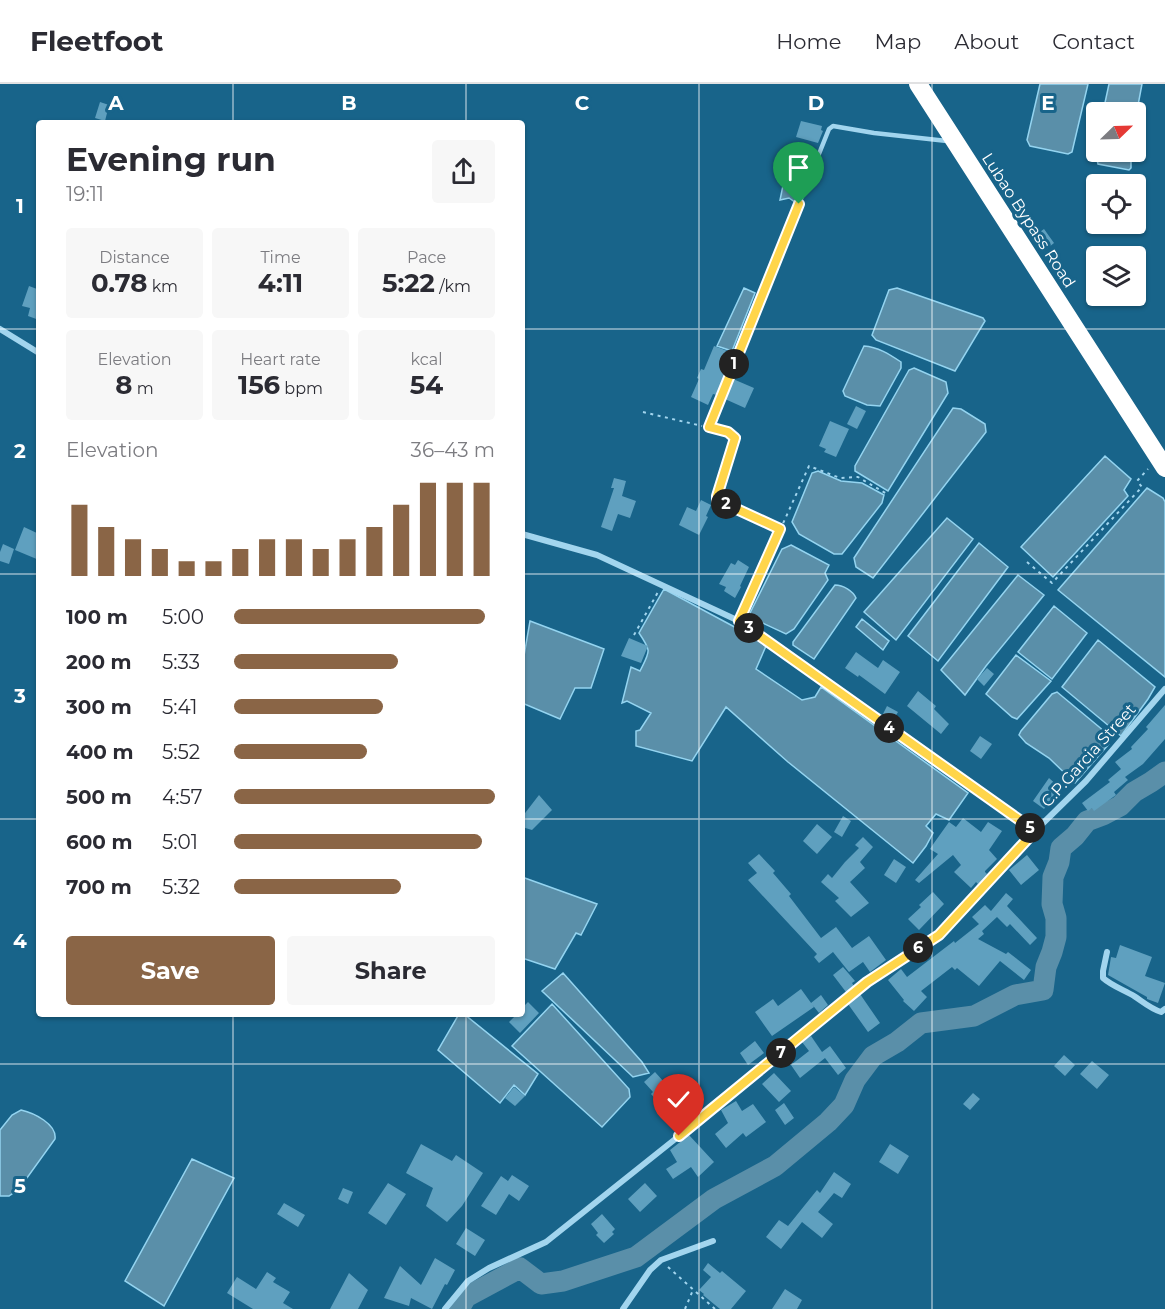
<!DOCTYPE html>
<meta charset="utf-8">
<style>
body{margin:0;font-family:Montserrat,sans-serif;background:#f7f7f7;color:#2b2b33;height:100vh;display:flex;flex-direction:column;font-size:22px;white-space:nowrap}
*{box-sizing:border-box;margin:0}
p{font-size:20px;color:#7c7c81}
.icon{flex:none;width:33px;height:33px;fill:none;stroke:currentColor;stroke-width:2;stroke-linecap:round;stroke-linejoin:round}
.map{position:relative;flex:1;overflow:hidden}
.side{position:absolute;left:36px;top:36px;width:489px;height:897px;display:flex;flex-direction:column;background:#fff;border-radius:6px;box-shadow:0 2px 4px #0004}
.side>*{flex:none}
.needle{width:39px;rotate:67deg}
.controls{position:absolute;left:1086px;top:18px;display:grid;gap:12px}
.controls a{display:grid;place-items:center;width:60px;height:60px;border-radius:6px;background:#fff;box-shadow:0 2px 4px #0004;font-size:30px}
.pin{position:absolute;display:grid;place-items:center;width:51px;height:51px;color:#fff;margin:-62px -26px;border-radius:50% 50% 50% 0;rotate:-45deg;box-shadow:0 0 6px #0007}
.pin .icon{rotate:45deg}
.km{position:absolute;width:30px;height:30px;margin:-15px;border-radius:50%;background:#222;color:#fff;font-size:16px;line-height:30px;text-align:center}
.round{display:grid;place-items:center;flex:none;width:63px;height:63px;border-radius:6px;background:#f7f7f7}
.head{display:flex;align-items:center;justify-content:space-between;height:102px;padding:0 30px}
h1{font-size:33px;font-weight:700;line-height:45px}
.figures{display:grid;grid-template-columns:repeat(3,1fr);gap:9px;height:102px;padding:6px 30px}
.figures div{display:grid;align-content:center;border-radius:6px;background:#f7f7f7;text-align:center}
.figures b{font-size:26px;font-weight:700}
.figures small{font-size:16px;font-weight:400}
.figures p{font-size:16px}
.chart{height:168px;padding:12px 30px}
.chart p{display:flex;justify-content:space-between}
.chart svg{width:100%;height:108px;margin-top:6px;stroke:#8a6546;stroke-width:6}
.cta{display:flex;gap:12px;margin-top:auto;padding:12px 30px}
.cta a{flex:1;height:69px;border-radius:6px;background:#8a6546;color:#fff;font-size:24px;font-weight:700;line-height:69px;text-align:center}
.cta a+a{background:#f7f7f7;color:#2b2b33}
ul{padding:0 30px;list-style:none;font-size:20px}
li{display:grid;grid-template-columns:96px 72px 1fr;align-items:center;height:45px}
li i{height:15px;border-radius:8px;background:#8a6546}
header{display:flex;align-items:center;gap:36px;box-sizing:border-box;height:84px;padding:0 30px;background:#fff;border-bottom:2px solid #e1e1e2}
header strong{font-size:28px}
nav{display:flex;gap:33px;margin-inline-start:auto;font-size:21px}
.map>svg:first-child{display:block}
</style>
<header>
<strong>Fleetfoot</strong>
<nav><a>Home</a><a>Map</a><a>About</a><a>Contact</a></nav>
</header>
<div class="map">
<svg width="1165" height="1225" viewBox="0 0 1165 1225">
<rect width="100%" height="100%" fill="#18648a"/>
<path fill="#5a8fa9" stroke="#94d4f0" stroke-width="1.5" d="M1040,0H1088L1072,68L1068,70L1030,62L1027,56Z
M1109,0H1142L1136,32V28H1103Z
M1096,61V68H1131V84L1129,86L1098,80L1095,67Z
M800,64L814,69L795,118L789,114L780,116L786,87L794,65Z
M744,204L755,209L732,267L717,262Z
M897,204L983,234L985,237L955,287L876,256L872,251L889,206Z
M864,262C878,263 889,270 901,278V284L880,322L867,321L845,312L843,307Z
M914,284L946,298L948,309L888,407L855,387V382L909,286Z
M953,324L961,325L985,340L986,348L873,494L856,483L854,474Z
M1105,372L1131,395L1124,406L1128,412L1053,493L1021,463Z
M818,387L841,397L862,399L884,411L882,419L842,470H834L799,450L792,438L812,389Z
M1147,404L1163,414L1165,418V593L1058,506Z
M947,434L973,455L896,556L864,528Z
M979,459L1008,483L938,577L908,552Z
M791,461L829,481L825,489L828,496L794,545L786,550L752,534L750,529L782,465Z
M1018,491L1044,511L986,582L965,611L941,586Z
M835,501C843,501 853,507 856,514L814,575L793,561V558Z
M664,505L755,554L766,562L756,585L802,616L815,613L821,603L968,709L949,736L936,730L926,742L933,749L926,762L913,779L788,678L726,623L692,677L636,662V647L640,646L651,629L627,617L622,619L631,583L640,587C650,567 652,568 639,549Z
M1054,522L1087,549L1052,595L1018,568Z
M862,535L889,557L883,566L856,543Z
M530,537L604,565L591,604H575L560,635L522,619V583Z
M1098,556L1155,603L1148,615L1121,652L1062,603Z
M1016,571L1051,597L1017,635L1012,633L986,610Z
M1057,608L1110,652L1109,660L1075,699L1049,674L1026,659L1019,651L1021,647L1052,610Z
M522,793L597,820L581,851L576,849L555,885L522,874Z
M563,889L642,978L649,989L633,993L542,907Z
M552,920L629,1005L630,1013L602,1043L512,962Z
M459,930H464L538,990L525,1011L514,1001L500,1019L438,966Z
M21,1026C34,1029 57,1040 55,1055L19,1105L9,1112H0V1046L12,1031Z
M192,1075L234,1094L164,1222L125,1197Z"/>
<g fill="none" stroke-linecap="round" stroke-linejoin="round">
<path stroke="#5a8fa9" stroke-width="21" d="M459,1225L466,1213L520,1184L541,1200L563,1197L636,1173L714,1115L775,1082L828,1038L844,1021L855,996L873,972L897,958L921,939L974,932L1015,911L1043,906L1046,883L1052,868L1056,853V834L1052,820L1053,793L1059,778L1061,764L1075,752L1087,737L1103,731L1120,722L1134,708L1151,698L1165,688"/>
</g>
<path fill="#5fa0bf" d="M100,18L109,21L105,37L95,34Z
M801,37L822,42L821,46L823,47L818,59L796,53Z
M1044,145L1054,159L1043,168L1033,153Z
M29,202L37,205V203L39,204V236L28,232L30,224L22,222Z
M714,262L733,269L717,311L713,310L708,321L691,313L699,295L697,294L701,285L704,286Z
M733,295L754,304L745,324L725,315Z
M856,322L866,327L857,345L847,340Z
M830,337L849,345L836,373L824,368L826,365L819,362Z
M614,394L626,397L622,412L636,417L630,434L618,430L612,447L601,443L614,404H611Z
M701,416L711,421L706,432L708,433L699,451L679,441L687,423L696,427Z
M24,443L39,450V476L15,466Z
M3,460L14,465L9,480L0,477V468Z
M738,476L749,483L740,502L741,503L735,514L724,507L726,503L719,500L731,479L735,481Z
M629,554L648,562L641,579L621,572Z
M856,568L878,584L883,576L900,588L885,610L859,591L858,593L845,584Z
M987,584L994,590L984,602L977,595Z
M918,607L936,622L934,625L949,640L941,650L907,622Z
M1165,621V655L1143,680L1125,693L1128,696L1114,708L1116,711L1094,727L1092,724L1088,727L1082,719L1110,698L1108,696L1121,685L1115,678L1132,665L1131,663L1148,645L1146,643Z
M887,622L898,628L893,636L883,630Z
M980,652L992,660L981,675L970,667Z
M1049,694L1060,704L1044,725L1033,717Z
M539,711L552,726L532,746L522,743V733Z
M843,732L851,737L842,753L834,748Z
M963,734L981,748L988,738L1002,747L989,766L997,775L985,787V788L987,790L978,800L976,798L971,804L954,788L961,781L953,771L919,799L915,796L938,770L930,765L934,759L949,738L956,743Z
M817,740L832,753L817,770L803,757Z
M863,753L873,763L860,778L865,784L850,798L869,819L851,833L835,817L839,814L821,798L828,790L832,794L845,778L859,764L855,761Z
M759,770L775,787L773,789L791,810L789,812L821,854L836,843L852,864L869,852L886,876L870,888L863,878L849,888L833,868L819,879L814,873L817,870L748,796L757,789L748,779Z
M1027,771L1039,786L1021,801L1009,786Z
M894,775L906,783L896,799L884,791Z
M933,808L944,820L919,846L908,835L921,823L919,821Z
M1006,809L1013,815L1007,822L1037,854L1030,861L1010,840L1007,843L997,833L982,847L984,850L978,855L1006,870L1008,868L1031,886L1024,896L1000,877L979,902L957,884L955,886L952,883L921,907L927,913L914,927L903,917L904,916L888,896L901,885L907,893L954,857L955,859L979,840L972,833L985,821L991,827Z
M1120,861L1152,873L1145,892L1165,899L1158,919L1147,915V913L1108,891L1111,873L1116,874Z
M843,883L855,897L852,899L854,902L846,908L833,891Z
M801,905L814,923L772,952L755,928L773,915L778,922Z
M860,910L880,939L868,948L848,920Z
M821,911L828,921L819,929L811,919Z
M528,918L539,929L520,949L509,938L517,930H522V924Z
M811,952L822,968L830,962L846,984L838,991L825,974L800,994L791,981L809,967L802,958Z
M755,957L764,969L748,981L740,969Z
M1064,971L1075,981L1065,992L1054,982Z
M1092,977L1109,991L1097,1005L1080,990Z
M655,988L664,998L666,995L680,1011L676,1015L680,1020L669,1030L651,1010L653,1008L644,998Z
M774,989L791,1007L779,1018L762,1000Z
M514,1003L525,1012L515,1022L505,1014Z
M973,1009L980,1015L970,1026L963,1020Z
M736,1017L742,1027L753,1020L766,1038L746,1053L743,1049L726,1064L715,1050L728,1039L721,1026Z
M784,1019L794,1034L785,1041L775,1026Z
M689,1051L714,1078L698,1093L691,1083L673,1095L666,1085L677,1078L670,1066Z
M421,1060L452,1077L456,1071L483,1089L462,1122L447,1138L426,1122L433,1104L406,1089Z
M890,1060L909,1072L898,1090L879,1078Z
M834,1088L851,1100L842,1114L834,1109L818,1128L833,1140L822,1154L802,1138L781,1165L766,1153L779,1136L788,1142L817,1106L820,1109Z
M512,1091L529,1102L519,1117L509,1110L496,1131L481,1122L501,1092L508,1097Z
M388,1099L406,1110L386,1141L368,1129Z
M645,1099L657,1112L640,1128L628,1115Z
M343,1104L353,1108L348,1120L338,1115Z
M284,1119L305,1131L298,1143L277,1130Z
M602,1130L615,1145L612,1148L614,1150L604,1159L596,1151L598,1149L591,1140Z
M466,1144L485,1156L475,1172L456,1160Z
M435,1174L455,1186L447,1201L445,1200L432,1225L411,1214L409,1222L384,1214L400,1182L421,1201Z
M708,1179L720,1189L722,1187L746,1207L731,1225H720L703,1211L704,1210L699,1206L711,1193L703,1186Z
M267,1188L276,1194L273,1198L290,1208L283,1219L293,1225H253L227,1209L237,1193L256,1205Z
M349,1189L368,1206L358,1225H330Z
M785,1205L802,1216L797,1225H772Z"/>
<g fill="none" stroke-linecap="round" stroke-linejoin="round">
<path stroke="#a2d5ee" stroke-width="2" stroke-dasharray="3 4.5" stroke-linecap="butt" d="M643,328L702,342
M716,345L728,348L735,354L717,412V416L780,445
M1027,478L1052,499L1142,403L1137,397L1148,385
M743,528L809,382L840,394L858,393L887,410
M634,551L658,508
M668,1183L715,1225
M685,1225L693,1206"/>
<path stroke="#a2d5ee" stroke-width="4.5" d="M709,343L829,45L833,42L874,49L947,57"/>
<path stroke="#a2d5ee" stroke-width="6" d="M0,245L39,269
M522,450L597,471L739,537L964,698L1035,747
M1107,868L1103,887V894C1112,902 1124,906 1134,912C1143,918 1151,925 1161,928L1165,925
M445,1225L468,1197L489,1184L546,1158L679,1052L867,898L939,851L1035,747L1086,697L1165,605
M623,1225L650,1186L661,1176L713,1157"/>
<path stroke="#fff" stroke-width="18" d="M918,0L1165,384"/>
</g>
<g fill="none" stroke-linecap="round" stroke-linejoin="round">
<defs>
<path id="route" d="M679,1052L867,898L939,851L1035,747L739,537L780,445L717,416V412L735,354L728,348L709,343L799,120"/>
</defs>
<use href="#route" stroke="#fff" stroke-width="12"/>
<use href="#route" stroke="#ffd54a" stroke-width="8"/>
</g>
<path fill="none" stroke="#fff" stroke-width="1.5" stroke-opacity="0.55" d="M233,0V39M466,0V39M699,0V1225M932,0V1225M0,245H39M522,245H1165M0,490H39M522,490H1165M0,735H39M522,735H1165M233,930V1225M466,930V1225M0,980H1165"/>
<g text-anchor="middle" stroke-width="6" stroke-linejoin="round" paint-order="stroke">
<g font-size="16" fill="#fff" stroke="#18648a">
<text transform="translate(1029 136) rotate(57)" y="6">Lubao Bypass Road</text>
<text transform="translate(1088 671) rotate(-48)" y="6">C.P.Garcia Street</text>
</g>
</g>
<g font-size="20" text-anchor="middle" font-weight="bold" fill="#fff" stroke="#18648a" stroke-width="6" stroke-linejoin="round" paint-order="stroke">
<text x="116" y="26">A</text>
<text x="349" y="26">B</text>
<text x="582" y="26">C</text>
<text x="816" y="26">D</text>
<text x="1048" y="26">E</text>
<text x="20" y="129">1</text>
<text x="20" y="374">2</text>
<text x="20" y="619">3</text>
<text x="20" y="864">4</text>
<text x="20" y="1109">5</text>
</g>
</svg>
<div class="controls">
<a><svg class="needle" viewBox="-14 -14 28 28"><path d="M0-13l5 13h-10z" fill="#e53935"/><path d="M0 13l5-13h-10z" fill="#7c7c81"/></svg></a>
<a><svg class="icon" aria-label="locate" viewBox="0 0 24 24"><circle cx="12" cy="12" r="6"/><path d="M12 2v4M12 18v4M2 12h4M18 12h4"/></svg></a>
<a><svg class="icon" aria-label="layers" viewBox="0 0 24 24"><path d="M12 4l9 5-9 5-9-5zM3 14l9 5 9-5"/></svg></a>
</div>
<div class="pin" style="left:799px;top:120px;background:#1e9e55"><svg class="icon" aria-label="arrive" viewBox="0 0 24 24"><path d="M6 21V4h12l-3 4 3 4H6"/></svg></div>
<div class="pin" style="left:679px;top:1052px;background:#d93025"><svg class="icon" aria-label="check" viewBox="0 0 24 24"><path d="M5 12l5 5 9-10"/></svg></div>
<b class="km" style="left:734px;top:280px">1</b>
<b class="km" style="left:726px;top:420px">2</b>
<b class="km" style="left:749px;top:544px">3</b>
<b class="km" style="left:889px;top:644px">4</b>
<b class="km" style="left:1030px;top:744px">5</b>
<b class="km" style="left:918px;top:864px">6</b>
<b class="km" style="left:781px;top:969px">7</b>
<section class="side">
<div class="head"><div><h1>Evening run</h1><p>19:11</p></div><a class="round"><svg class="icon" aria-label="share" viewBox="0 0 24 24"><path d="M12 15V3M7 8l5-5 5 5M5 13v7h14v-7"/></svg></a></div>
<div class="figures">
<div><p>Distance</p><b>0.78<small> km</small></b></div>
<div><p>Time</p><b>4:11</b></div>
<div><p>Pace</p><b>5:22<small> /km</small></b></div>
</div>
<div class="figures">
<div><p>Elevation</p><b>8<small> m</small></b></div>
<div><p>Heart rate</p><b>156<small> bpm</small></b></div>
<div><p>kcal</p><b>54</b></div>
</div>
<div class="chart"><p><span>Elevation</span>36–43 m</p>
<svg viewBox="0 0 160 44" preserveAspectRatio="none"><path d="M5 44V15M15 44V24M25 44V29M35 44V33M45 44V38M55 44V38M65 44V33M75 44V29M85 44V29M95 44V33M105 44V29M115 44V24M125 44V15M135 44V6M145 44V6M155 44V6"/></svg>
</div>
<ul>
<li><b>100 m</b>5:00<i style="width:96%"></i></li>
<li><b>200 m</b>5:33<i style="width:63%"></i></li>
<li><b>300 m</b>5:41<i style="width:57%"></i></li>
<li><b>400 m</b>5:52<i style="width:51%"></i></li>
<li><b>500 m</b>4:57<i style="width:100%"></i></li>
<li><b>600 m</b>5:01<i style="width:95%"></i></li>
<li><b>700 m</b>5:32<i style="width:64%"></i></li>
</ul>
<div class="cta"><a>Save</a><a>Share</a></div>
</section>
</div>
